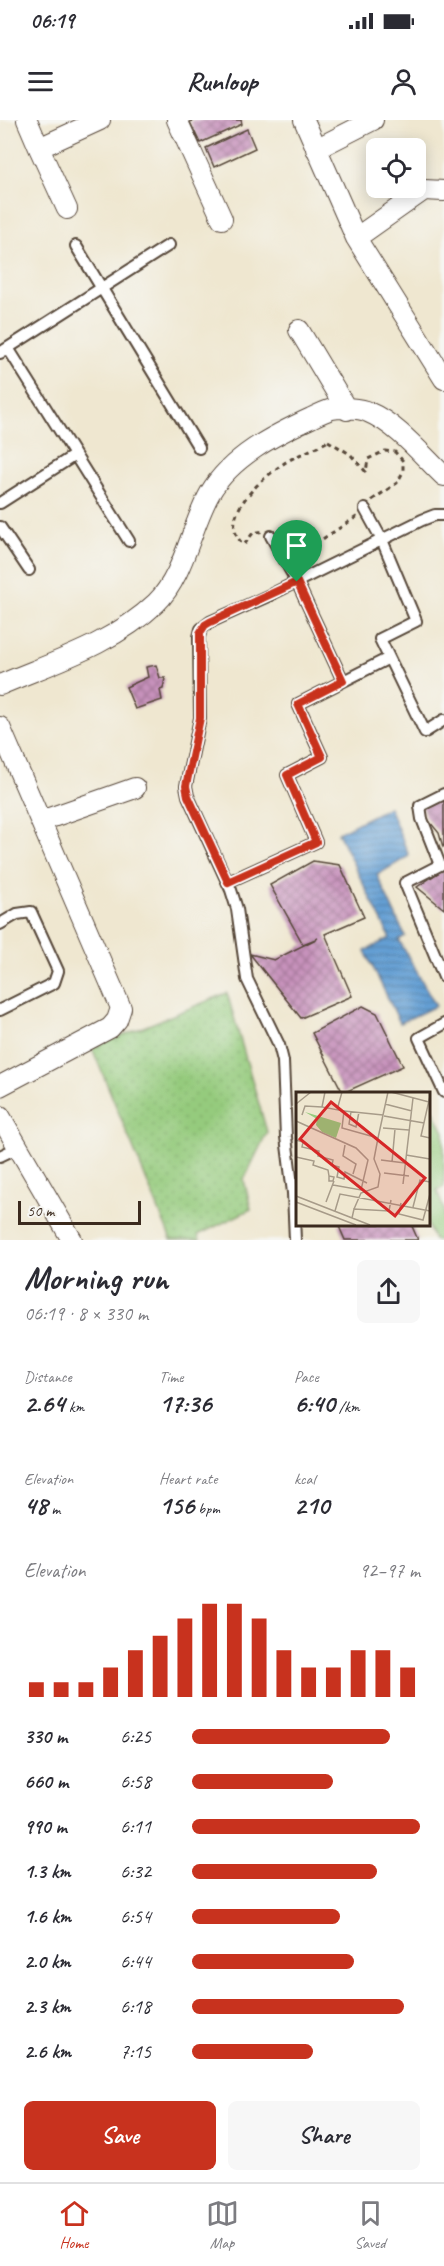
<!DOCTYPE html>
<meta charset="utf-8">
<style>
body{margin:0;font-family:Caveat,sans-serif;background:#f7f7f7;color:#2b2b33;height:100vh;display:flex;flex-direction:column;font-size:22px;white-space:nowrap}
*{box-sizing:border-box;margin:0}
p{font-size:20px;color:#7c7c81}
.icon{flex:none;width:33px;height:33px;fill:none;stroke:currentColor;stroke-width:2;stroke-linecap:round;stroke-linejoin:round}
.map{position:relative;height:1120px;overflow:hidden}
.sheet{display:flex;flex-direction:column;background:#fff;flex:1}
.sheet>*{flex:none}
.tools{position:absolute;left:366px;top:18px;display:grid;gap:12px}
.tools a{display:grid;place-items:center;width:60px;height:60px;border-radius:9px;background:#fff;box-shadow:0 3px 15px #0003;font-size:30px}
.scale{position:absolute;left:18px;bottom:15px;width:123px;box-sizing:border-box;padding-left:6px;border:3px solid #3b2a1e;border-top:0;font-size:16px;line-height:21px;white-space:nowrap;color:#3b2a1e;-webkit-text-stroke:4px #f6f6f2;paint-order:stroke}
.pin{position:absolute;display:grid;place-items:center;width:51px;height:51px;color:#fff;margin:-62px -26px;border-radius:50% 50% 50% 0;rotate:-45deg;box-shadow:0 0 6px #0007}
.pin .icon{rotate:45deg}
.round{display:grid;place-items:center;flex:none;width:63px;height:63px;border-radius:9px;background:#f7f7f7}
.summary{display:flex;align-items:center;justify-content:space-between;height:102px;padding:0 24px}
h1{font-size:33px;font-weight:800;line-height:45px}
.figures{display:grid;grid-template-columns:repeat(3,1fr);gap:9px;height:102px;padding:6px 24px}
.figures div{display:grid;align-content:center}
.figures b{font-size:26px;font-weight:800}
.figures small{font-size:16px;font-weight:400}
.figures p{font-size:16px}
.chart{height:168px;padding:12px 24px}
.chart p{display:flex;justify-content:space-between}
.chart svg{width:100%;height:108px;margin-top:6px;stroke:#c8321e;stroke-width:6}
.primary-button{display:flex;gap:12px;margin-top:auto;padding:12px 24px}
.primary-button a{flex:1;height:69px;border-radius:9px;background:#c8321e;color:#fff;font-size:24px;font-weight:800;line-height:69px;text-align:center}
.primary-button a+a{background:#f7f7f7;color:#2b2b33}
ul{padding:0 24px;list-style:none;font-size:20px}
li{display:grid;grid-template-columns:96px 72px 1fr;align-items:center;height:45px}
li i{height:15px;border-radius:8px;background:#c8321e}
.status{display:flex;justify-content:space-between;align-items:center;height:42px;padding:0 30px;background:#fff;direction:ltr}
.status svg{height:16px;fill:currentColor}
header{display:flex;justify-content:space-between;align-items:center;height:78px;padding:0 24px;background:#fff;font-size:27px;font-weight:800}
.tabs{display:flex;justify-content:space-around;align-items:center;height:84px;border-top:2px solid #e1e1e2;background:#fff;font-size:16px;color:#7c7c81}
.tabs a{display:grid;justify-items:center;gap:3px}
.tabs .on{color:#c8321e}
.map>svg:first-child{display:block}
</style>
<div class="status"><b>06:19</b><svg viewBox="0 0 49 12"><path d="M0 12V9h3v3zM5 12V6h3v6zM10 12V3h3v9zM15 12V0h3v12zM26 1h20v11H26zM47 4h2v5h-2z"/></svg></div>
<header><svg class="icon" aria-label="menu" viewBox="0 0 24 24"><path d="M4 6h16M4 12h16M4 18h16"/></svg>Runloop<svg class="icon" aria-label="person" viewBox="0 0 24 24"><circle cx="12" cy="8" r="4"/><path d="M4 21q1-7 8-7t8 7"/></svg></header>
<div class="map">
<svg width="444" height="1120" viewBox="0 0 444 1120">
<defs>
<pattern id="grass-dots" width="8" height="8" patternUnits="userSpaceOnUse" patternTransform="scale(1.5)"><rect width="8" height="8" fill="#95cb7d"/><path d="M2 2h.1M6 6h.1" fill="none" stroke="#81ae6c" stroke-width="1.8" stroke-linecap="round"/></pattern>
<pattern id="water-rules" width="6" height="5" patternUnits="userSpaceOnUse" patternTransform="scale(1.5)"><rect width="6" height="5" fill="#649fd4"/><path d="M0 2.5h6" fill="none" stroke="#5482ab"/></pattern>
<pattern id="building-cross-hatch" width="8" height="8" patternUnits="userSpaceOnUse" patternTransform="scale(1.5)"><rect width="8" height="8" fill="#c792bc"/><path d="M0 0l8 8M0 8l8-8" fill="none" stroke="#a37798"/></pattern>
</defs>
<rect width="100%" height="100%" fill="#f6f6f2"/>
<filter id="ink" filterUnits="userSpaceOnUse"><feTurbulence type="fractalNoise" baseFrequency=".0167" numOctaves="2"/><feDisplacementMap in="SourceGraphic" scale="12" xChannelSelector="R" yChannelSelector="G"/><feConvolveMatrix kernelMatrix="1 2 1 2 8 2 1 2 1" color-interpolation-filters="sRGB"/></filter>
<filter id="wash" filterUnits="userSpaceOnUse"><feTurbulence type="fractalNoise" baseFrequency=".008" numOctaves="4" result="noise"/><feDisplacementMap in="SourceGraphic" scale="24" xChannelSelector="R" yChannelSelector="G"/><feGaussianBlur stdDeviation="1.35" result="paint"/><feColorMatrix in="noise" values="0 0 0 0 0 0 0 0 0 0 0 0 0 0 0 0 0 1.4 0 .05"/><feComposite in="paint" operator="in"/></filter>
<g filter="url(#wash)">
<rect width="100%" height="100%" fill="#efe7d0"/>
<path fill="url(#grass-dots)" stroke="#687a4e" stroke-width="1.5" d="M227,873L267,1012L244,1060L251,1089L198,1115L200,1120H171L92,928Z"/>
<path fill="#95cb7d" stroke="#687a4e" stroke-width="1.5" d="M428,979L444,1012V1067L437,1070L444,1090V1120H434L427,1104Z"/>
<path fill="url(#water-rules)" stroke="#506479" stroke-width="1.5" d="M389,687L409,736L377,755L405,816L399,820L436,886L400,903L365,831L390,818L338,713Z"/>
<g id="blocks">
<path fill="url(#building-cross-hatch)" d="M194,0H241L242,4L200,23L190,2Z
M247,9L255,28L214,47L206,28Z
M156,545L160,558H165L163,569L160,570L162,580L135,589L126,567L148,557L146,547Z
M444,676V726L443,727L439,713L425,696L422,686Z
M313,741L340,745L364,797L325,814L352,876L301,898L250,834L274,840L318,818L303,824L270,765Z
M444,749V789L417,767Z
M363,886L377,893L403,946L343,973L312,913Z
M338,1104H411L418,1120H345Z"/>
</g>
</g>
<g filter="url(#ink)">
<use href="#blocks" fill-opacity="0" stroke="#564639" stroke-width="1.5"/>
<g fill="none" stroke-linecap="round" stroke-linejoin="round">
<defs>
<path id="lane" d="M76,126L199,328
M8,228L129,421
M0,233L169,125
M0,383L75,335
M365,389L382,420L416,501L380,519L425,612L444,600
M0,407L29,450
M271,416L297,462L343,561
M444,674L420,686L422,699L440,745L405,763L444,857
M228,762L316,722L287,655L322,637L298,584L389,538
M0,804L17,794L31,792L58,851L54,863L0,890
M444,904L419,918L444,972
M0,1036L19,1027
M295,1120L293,1073L286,1017L283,941L279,925L247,859L237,789L231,770L188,676L186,666L200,598L199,517L201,509L210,502L270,475L422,400L435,395H444"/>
<path id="street" d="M27,0L39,28L100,0
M177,0L222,99
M304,0L356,118L444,259
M39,28L67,89
M316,29L373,0
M356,118L424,70L444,71
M299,210L347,290
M0,565C54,542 113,524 156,483C184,456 191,406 210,373C231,337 274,315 311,298C317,295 325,291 332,289C340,287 360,288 368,292C397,304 421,334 444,356
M0,607L121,888L117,900L110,908L0,966
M41,701L135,668
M0,996L72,1120"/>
</defs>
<use href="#lane" stroke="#564639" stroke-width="14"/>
<use href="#street" stroke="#564639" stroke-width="22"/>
<path stroke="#564639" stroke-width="3" stroke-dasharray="4.5 4.5" stroke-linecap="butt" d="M328,321L350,334L366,352L368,339L385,331L395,332L403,341V352L397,363L372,380L358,396L318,422L290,427L264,411L253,413L244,425C214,398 263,357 286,342C299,334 315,329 328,321Z"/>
<use href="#lane" stroke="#fff" stroke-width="10"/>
<use href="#street" stroke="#fff" stroke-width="20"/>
</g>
</g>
<g fill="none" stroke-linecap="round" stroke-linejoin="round" filter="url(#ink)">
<defs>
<path id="route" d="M297,462L343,561L298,584L322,637L287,655L316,722L228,762L188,676L186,666L200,598V513L205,505L210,502Z"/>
</defs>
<use href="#route" stroke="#fff" stroke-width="12"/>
<use href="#route" stroke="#c8321e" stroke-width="8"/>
</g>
<g transform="translate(296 972)">
<rect width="134" height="134" fill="#efe7d0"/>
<path d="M9,20L45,31L40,46L26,40L20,33L21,27Z" fill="#95cb7d"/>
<path fill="none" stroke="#a79b89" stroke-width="1.5" d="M29,0L26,15L48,19L46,36L82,46L92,0M95,0L133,10M134,4L125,44L134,46M0,12L15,0M89,12L116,19M41,18L46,0M48,19L87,23M55,20L53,32L60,35L63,20M6,23L9,14L26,15M88,24L128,31M0,29L60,56L72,68L65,98L37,93M87,36L113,38M0,48L7,50L6,55L23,59L22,64L37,68L36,73L43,75L41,85L48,87L49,80L71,91M49,53L47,64L60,72L57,82M110,63L134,67M0,65L18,69L17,73L32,78L33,84M85,68L109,71M96,70L99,37M88,81L113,84M33,84L38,85L37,89H33ZM107,92L117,6M0,104L74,133M0,110L60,133M30,110L38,89M105,111L103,122L127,128L134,102M117,115L124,88L134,90M58,117L65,101L82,95L84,82L78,67L82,46M39,119L44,102L134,119M56,126L58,117L93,119L95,108"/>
<path fill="#d62828" fill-opacity="0.15" stroke="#d62828" stroke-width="3" d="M35,10L129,86L99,124L4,47Z"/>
<rect width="134" height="134" fill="none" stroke="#3b2a1e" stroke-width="3"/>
</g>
</svg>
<div class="tools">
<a><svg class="icon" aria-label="locate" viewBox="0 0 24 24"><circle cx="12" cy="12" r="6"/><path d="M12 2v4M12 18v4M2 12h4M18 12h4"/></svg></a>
</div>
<div class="scale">50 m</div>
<div class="pin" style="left:297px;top:462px;background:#1e9e55"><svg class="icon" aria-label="arrive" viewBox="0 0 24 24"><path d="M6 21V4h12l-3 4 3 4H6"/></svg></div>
</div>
<section class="sheet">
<div class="summary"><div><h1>Morning run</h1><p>06:19 · 8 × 330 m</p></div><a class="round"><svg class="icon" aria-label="share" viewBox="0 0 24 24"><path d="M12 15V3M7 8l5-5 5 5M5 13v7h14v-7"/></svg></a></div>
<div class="figures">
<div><p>Distance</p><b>2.64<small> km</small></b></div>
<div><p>Time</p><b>17:36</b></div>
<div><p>Pace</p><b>6:40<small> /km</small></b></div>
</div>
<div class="figures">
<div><p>Elevation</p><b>48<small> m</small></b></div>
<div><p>Heart rate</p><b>156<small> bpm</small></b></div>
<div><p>kcal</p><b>210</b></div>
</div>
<div class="chart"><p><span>Elevation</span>92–97 m</p>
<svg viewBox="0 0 160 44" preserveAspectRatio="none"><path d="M5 44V38M15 44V38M25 44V38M35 44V32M45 44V25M55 44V19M65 44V12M75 44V6M85 44V6M95 44V12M105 44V25M115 44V32M125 44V32M135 44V25M145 44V25M155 44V32"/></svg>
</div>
<ul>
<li><b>330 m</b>6:25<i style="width:87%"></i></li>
<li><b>660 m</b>6:58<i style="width:62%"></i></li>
<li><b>990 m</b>6:11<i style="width:100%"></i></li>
<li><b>1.3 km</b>6:32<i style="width:81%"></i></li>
<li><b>1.6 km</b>6:54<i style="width:65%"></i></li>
<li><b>2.0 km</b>6:44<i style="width:71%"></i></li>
<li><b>2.3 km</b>6:18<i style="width:93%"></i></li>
<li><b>2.6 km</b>7:15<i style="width:53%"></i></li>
</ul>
<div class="primary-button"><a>Save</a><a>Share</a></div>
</section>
<nav class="tabs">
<a class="on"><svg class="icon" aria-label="home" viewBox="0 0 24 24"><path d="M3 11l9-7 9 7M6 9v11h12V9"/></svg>Home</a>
<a><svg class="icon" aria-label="map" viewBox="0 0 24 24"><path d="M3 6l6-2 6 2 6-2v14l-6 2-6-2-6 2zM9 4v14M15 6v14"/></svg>Map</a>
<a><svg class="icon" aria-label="saved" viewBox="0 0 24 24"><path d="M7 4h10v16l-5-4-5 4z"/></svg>Saved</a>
</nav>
